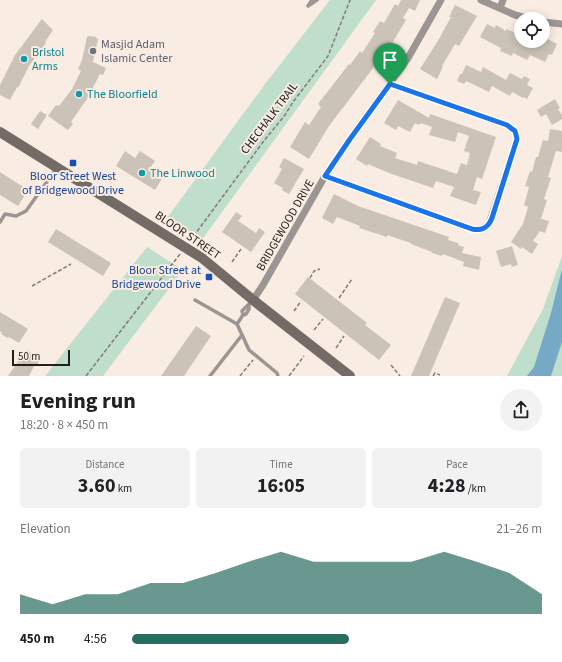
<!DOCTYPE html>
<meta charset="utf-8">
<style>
body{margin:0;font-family:"Source Sans 3",sans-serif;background:#f2f2f2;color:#202124;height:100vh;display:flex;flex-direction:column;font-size:15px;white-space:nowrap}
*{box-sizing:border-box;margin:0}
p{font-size:13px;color:#757577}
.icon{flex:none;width:22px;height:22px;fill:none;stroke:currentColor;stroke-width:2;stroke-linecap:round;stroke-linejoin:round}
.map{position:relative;height:376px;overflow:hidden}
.drawer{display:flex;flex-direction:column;background:#fff;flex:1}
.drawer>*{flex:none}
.tools{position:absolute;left:514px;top:12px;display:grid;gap:8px}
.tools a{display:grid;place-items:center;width:36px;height:36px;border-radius:50%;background:#fff;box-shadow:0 2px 10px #0003;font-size:20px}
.scale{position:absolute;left:12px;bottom:10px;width:58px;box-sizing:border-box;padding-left:4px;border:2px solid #221e1b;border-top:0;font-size:11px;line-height:14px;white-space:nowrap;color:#221e1b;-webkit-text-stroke:3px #f9ece3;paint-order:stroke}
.pin{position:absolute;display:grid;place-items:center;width:34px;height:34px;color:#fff;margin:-41px -17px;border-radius:50% 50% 50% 0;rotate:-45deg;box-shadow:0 0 4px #0007}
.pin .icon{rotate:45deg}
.round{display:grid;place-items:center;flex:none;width:42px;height:42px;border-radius:21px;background:#f2f2f2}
.summary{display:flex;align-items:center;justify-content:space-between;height:68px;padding:0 20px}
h1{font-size:22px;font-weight:700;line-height:30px}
.figures{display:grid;grid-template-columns:repeat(3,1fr);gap:6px;height:68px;padding:4px 20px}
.figures div{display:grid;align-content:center;border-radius:6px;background:#f2f2f2;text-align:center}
.figures b{font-size:20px;font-weight:700}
.figures small{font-size:11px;font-weight:400}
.figures p{font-size:11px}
.chart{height:112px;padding:8px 20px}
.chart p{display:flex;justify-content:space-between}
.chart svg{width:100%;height:72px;margin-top:4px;fill:#296d60;opacity:.7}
ul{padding:0 20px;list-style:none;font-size:13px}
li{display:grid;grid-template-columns:64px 48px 1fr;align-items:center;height:30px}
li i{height:10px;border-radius:5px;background:#296d60}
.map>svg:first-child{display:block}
</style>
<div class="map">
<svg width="562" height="376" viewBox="0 0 562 376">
<rect width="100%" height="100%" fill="#f9ece3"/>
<path fill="#bfdecb" d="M330,0H376L201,241L167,218L265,84Z
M147,247L183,270L103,376H45Z
M562,256V376H507L543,309Z"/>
<path fill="#75a9c5" d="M562,269V342L551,376H527L534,367L551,313Z"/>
<path fill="#cbc3b7" d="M401,0H420L415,11L409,8L403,18L406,20L382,60L380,59L329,126L309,159L290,147L305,122L309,125L321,107L318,104L349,64L350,65L360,51L362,53L375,33L373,32L380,21L384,23L395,4L398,6Z
M455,5L477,16L459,46L455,44L442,66L443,67L437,79L420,69L439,39L451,17H449Z
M42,19L53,30L45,42L46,43L29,66L18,88L17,87L10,100L0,95V85L15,55Z
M487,24L495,28L496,25L506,31V29L521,35L518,41H543L544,37L557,44L552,55L549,54L545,62L530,55L527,60L513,53L512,56L500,51L501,48L480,37Z
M89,36L97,37L96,39H98L93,62L106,68L103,75L100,74L87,99L71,122L73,124L68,130L48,116L56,105L59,106L72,89L81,71L78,69L82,60L87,37Z
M466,65L481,72L483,67L506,80L510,73L522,79L524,76L530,79L527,85L533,88L527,99L524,97L523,98L512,92L510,96L492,86L489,92L466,81L464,84L457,81L460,74H462Z
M555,99L560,108L558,109L562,115V119L552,125L546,114L541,117L537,110Z
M398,100L429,118L430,114L496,137L482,179L477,177L473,190L481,192L476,205L450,196L454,187L436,181L433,188L389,173L368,164L367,166L356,159L370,137L381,144L380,146L397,153L395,158L417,165L418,161L457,174L461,163L467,165L470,153L464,151L469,136L458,132L455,142L429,135L432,127L421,123L419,125L415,123L410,132L398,126L396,130L384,123Z
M40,111L47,115L38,129L31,124Z
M550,129L562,131V152L556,151L548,177L551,178L544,199L547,200L541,219L549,221L545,233L540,231L533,241L538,244L532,254L522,247L521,249L511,242L523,224L528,207L524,205L529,187L525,186L530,171L532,172L536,157H538L543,140L548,141Z
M125,151L135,158L140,151L155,161L150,168L163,177L155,190L116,166Z
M284,158L304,169L289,194L282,190L283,188L274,183L282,169L279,167Z
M0,172L28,190L18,206L0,195Z
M334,194L358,206L449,237L448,240L458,243V245L464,247L462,253L481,257L479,270L463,266L464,262L443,254L442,256L432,253V252L411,244V243L387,235V237L359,228L360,226L337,217L333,224L322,218Z
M236,212L242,216L238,221L256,233L259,228L265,232L251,252L222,232Z
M56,229L111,263L103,276L48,242Z
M512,246L518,265L512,267L511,264L501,267L496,251Z
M308,277L367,323L365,325L391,345L379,360L295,294Z
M445,297L460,303L429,376H411Z
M0,312L28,329L19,343L9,337L8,338L1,334L2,333L0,331Z
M196,326L211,336L184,376H161Z
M26,350L41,358L37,365L35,364L29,376H8Z"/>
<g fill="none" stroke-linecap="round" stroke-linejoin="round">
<path stroke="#847b76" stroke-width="1.5" stroke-dasharray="4 2" stroke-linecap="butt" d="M190,241L263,142L285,115L293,102L328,56L350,0
M232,262L241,249
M310,278L314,271L320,269
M32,286L71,264
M339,298L352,279
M294,311L301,301
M314,330L323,319
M336,348L344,336
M391,365L400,376
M86,376L180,254
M240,376L253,360
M289,376L304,356
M433,376L435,373L440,375"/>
<path stroke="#9b9593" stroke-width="3.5" d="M312,0L308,6L317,0
M0,222L5,214L16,216L26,211L56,169
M195,300L237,324L243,315L242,311L252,301
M243,315L246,314L249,309V305
M237,324L249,350L277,373L278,376
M210,376L242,335"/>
<path stroke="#9b9593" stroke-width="7" d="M481,0L515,15L531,19
M500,8L503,0
M543,22L562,24
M325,176L472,229C480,230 483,229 489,224L517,139L515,131L507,125L390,84
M253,300L263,285L325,176L350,139L408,58L441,0"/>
<path stroke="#746b67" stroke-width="10" d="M0,132L202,258L253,300L350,376"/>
</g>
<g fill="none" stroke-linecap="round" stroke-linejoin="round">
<defs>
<path id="route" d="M390,84L507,125L515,131L517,139L492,218C488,228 482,231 472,229L325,176L350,139Z"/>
</defs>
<use href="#route" stroke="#fff" stroke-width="8"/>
<use href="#route" stroke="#1a73e8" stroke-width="5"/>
</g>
<circle fill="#6b7280" stroke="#f9ece3" stroke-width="1.5" cx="93" cy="51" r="4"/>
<g fill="#0f9aa8" stroke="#f9ece3" stroke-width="1.5">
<circle cx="24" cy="59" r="4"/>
<circle cx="79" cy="94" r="4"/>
<circle cx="142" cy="173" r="4"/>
</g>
<g fill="#1a4fb4" stroke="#f9ece3" stroke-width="1.5">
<rect x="69" y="159" width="8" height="8" rx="2"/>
<rect x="205" y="273" width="8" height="8" rx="2"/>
</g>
<g text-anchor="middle" stroke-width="4" stroke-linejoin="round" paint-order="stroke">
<g font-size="12" fill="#5b616d" stroke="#f9ece3" text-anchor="start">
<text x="101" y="48">Masjid Adam<tspan x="101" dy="14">Islamic Center</tspan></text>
</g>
<g font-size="12" fill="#0d838f" stroke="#f9ece3" text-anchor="start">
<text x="32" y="56">Bristol<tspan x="32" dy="14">Arms</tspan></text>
<text x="87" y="98">The Bloorfield</text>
<text x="150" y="177">The Linwood</text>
</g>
<g font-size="12" fill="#221e1b" stroke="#f9ece3">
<text transform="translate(269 118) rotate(-53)" y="4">CHECHALK TRAIL</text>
<text transform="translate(285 225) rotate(-60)" y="4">BRIDGEWOOD DRIVE</text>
<text transform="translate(188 235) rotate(34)" y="4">BLOOR STREET</text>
</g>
<g font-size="12" fill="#164399" stroke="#f9ece3">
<text x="73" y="180">Bloor Street West<tspan x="73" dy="14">of Bridgewood Drive</tspan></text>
<text x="201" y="274" text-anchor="end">Bloor Street at<tspan x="201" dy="14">Bridgewood Drive</tspan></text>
</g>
</g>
</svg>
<div class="tools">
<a><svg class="icon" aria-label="locate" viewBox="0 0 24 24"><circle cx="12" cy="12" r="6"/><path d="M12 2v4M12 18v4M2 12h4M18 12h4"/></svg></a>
</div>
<div class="scale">50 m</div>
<div class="pin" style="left:390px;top:84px;background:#1e9e55"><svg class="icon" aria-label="arrive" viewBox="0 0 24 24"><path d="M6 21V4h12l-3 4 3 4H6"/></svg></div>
</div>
<section class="drawer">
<div class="summary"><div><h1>Evening run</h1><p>18:20 · 8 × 450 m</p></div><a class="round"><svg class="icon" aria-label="share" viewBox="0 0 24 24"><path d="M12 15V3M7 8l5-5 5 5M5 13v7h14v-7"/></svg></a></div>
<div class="figures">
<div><p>Distance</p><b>3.60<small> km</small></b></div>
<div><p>Time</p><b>16:05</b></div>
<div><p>Pace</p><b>4:28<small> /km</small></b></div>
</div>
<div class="chart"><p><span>Elevation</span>21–26 m</p>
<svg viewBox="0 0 160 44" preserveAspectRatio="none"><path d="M0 44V32L10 38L20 32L30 32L40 25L50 25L60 19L70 12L80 6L90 12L100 12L110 12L120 12L130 6L140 12L150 19L160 32V44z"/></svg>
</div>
<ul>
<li><b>450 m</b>4:56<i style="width:53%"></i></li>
</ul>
</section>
